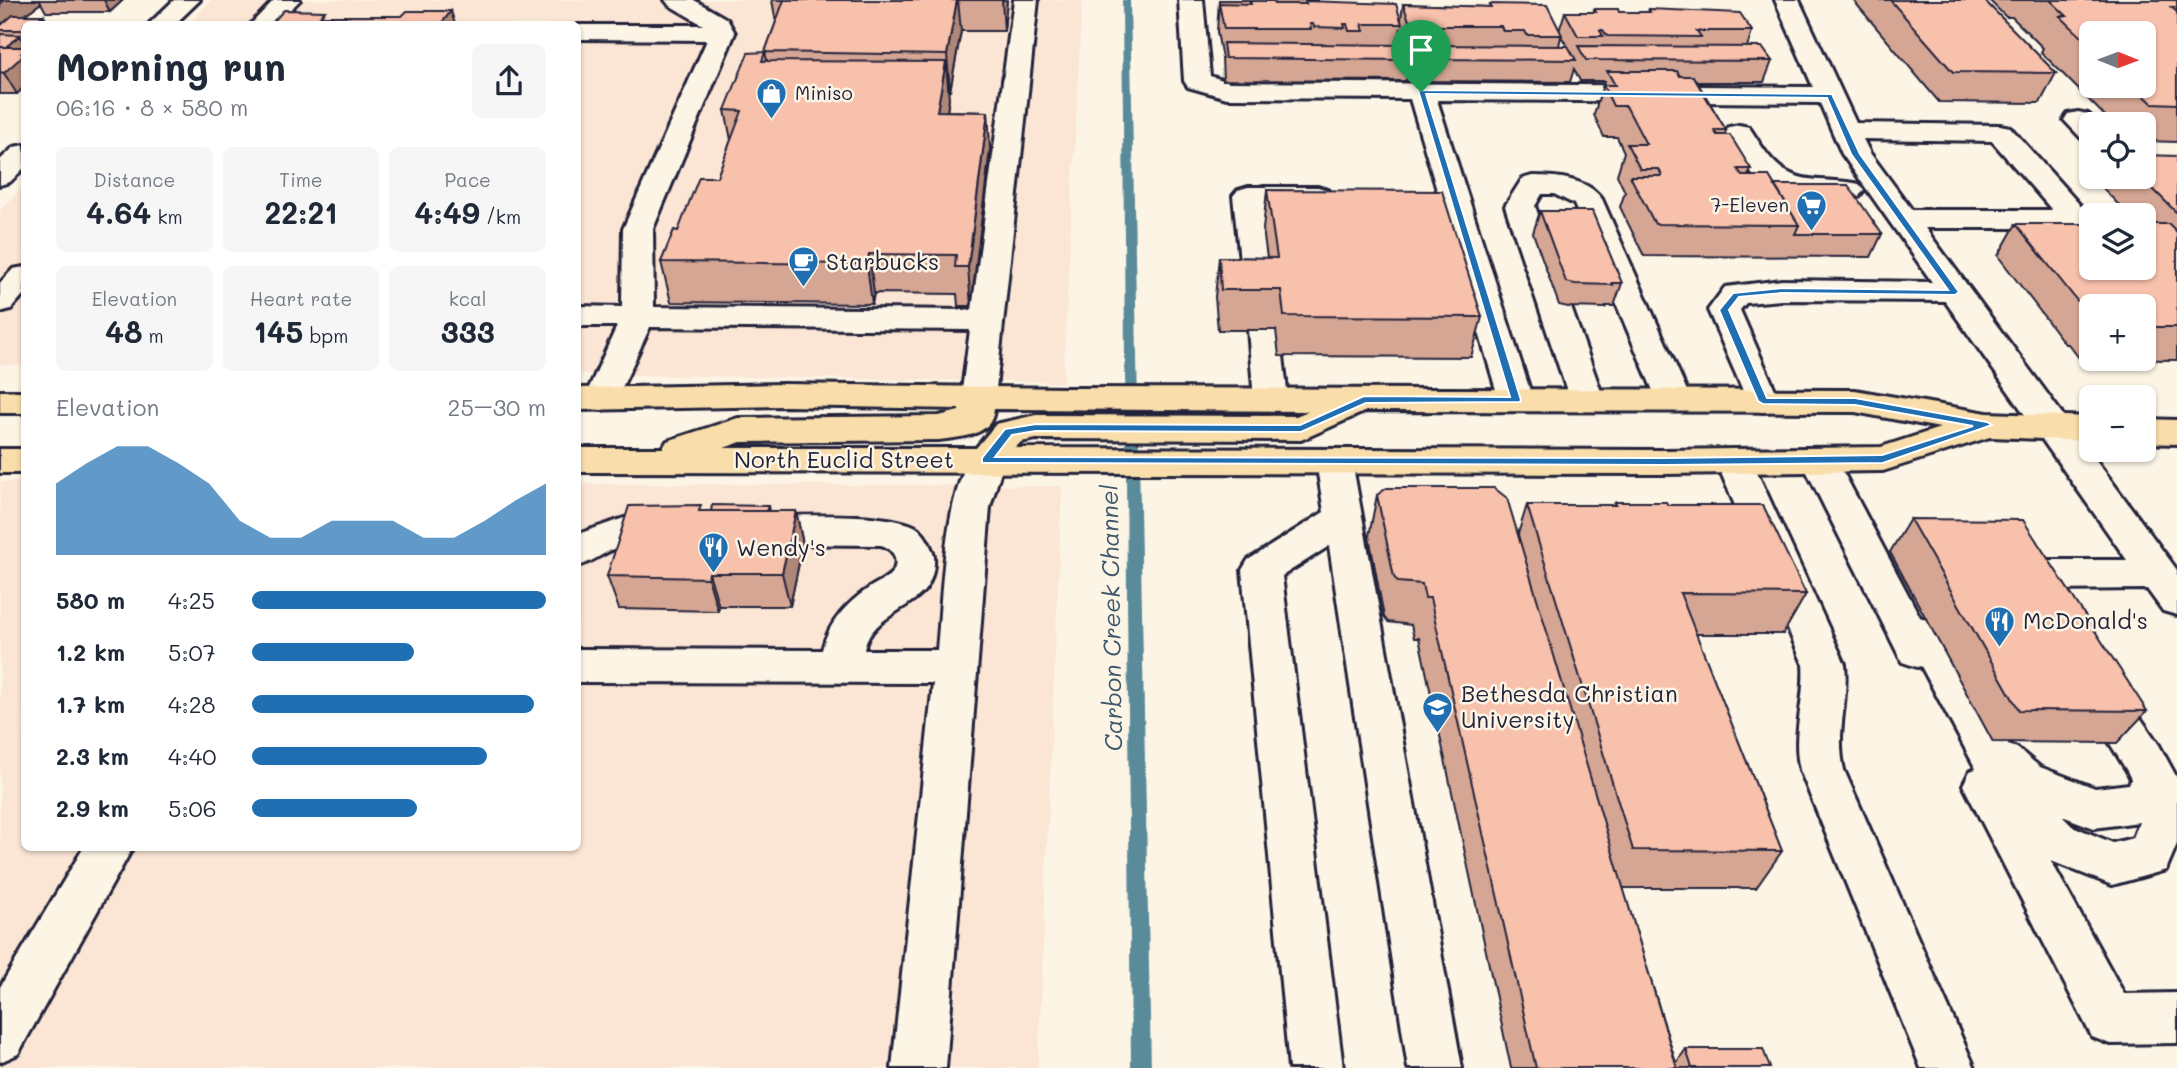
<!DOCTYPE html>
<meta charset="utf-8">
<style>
body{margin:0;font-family:Mali,sans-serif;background:#f6f6f7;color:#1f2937;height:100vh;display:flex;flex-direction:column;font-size:26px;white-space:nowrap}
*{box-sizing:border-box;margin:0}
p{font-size:23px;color:#747a83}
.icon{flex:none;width:38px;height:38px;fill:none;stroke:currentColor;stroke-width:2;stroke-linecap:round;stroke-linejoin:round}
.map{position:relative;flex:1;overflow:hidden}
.drawer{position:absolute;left:21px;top:21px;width:560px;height:830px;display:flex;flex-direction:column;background:#fff;border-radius:10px;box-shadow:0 2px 5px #0004}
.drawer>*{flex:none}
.needle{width:46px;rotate:91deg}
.buttons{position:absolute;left:2079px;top:21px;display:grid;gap:14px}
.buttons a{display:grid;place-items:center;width:77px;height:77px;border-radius:10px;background:#fff;box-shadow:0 2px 5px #0004;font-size:35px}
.pin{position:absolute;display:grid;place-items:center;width:60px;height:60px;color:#fff;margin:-72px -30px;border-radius:50% 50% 50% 0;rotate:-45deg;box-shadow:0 0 7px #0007}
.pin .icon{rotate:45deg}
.round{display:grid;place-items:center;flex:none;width:74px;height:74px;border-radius:10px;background:#f6f6f7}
.summary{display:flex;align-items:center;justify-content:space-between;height:119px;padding:0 35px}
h1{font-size:38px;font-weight:700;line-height:52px}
.figures{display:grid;grid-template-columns:repeat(3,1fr);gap:10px;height:119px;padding:7px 35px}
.figures div{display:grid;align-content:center;border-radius:10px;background:#f6f6f7;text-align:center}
.figures b{font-size:30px;font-weight:700}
.figures small{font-size:19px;font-weight:400}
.figures p{font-size:19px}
.chart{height:196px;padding:14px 35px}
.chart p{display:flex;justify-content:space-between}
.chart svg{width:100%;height:126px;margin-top:7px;fill:#1f6fb2;opacity:.7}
ul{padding:0 35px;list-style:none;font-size:23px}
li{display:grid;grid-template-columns:112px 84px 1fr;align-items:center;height:52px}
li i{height:18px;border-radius:9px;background:#1f6fb2}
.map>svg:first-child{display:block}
</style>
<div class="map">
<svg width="2177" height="1068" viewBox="0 0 2177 1068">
<rect width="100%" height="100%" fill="#fcf5e5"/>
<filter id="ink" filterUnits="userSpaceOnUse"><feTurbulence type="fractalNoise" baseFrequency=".0143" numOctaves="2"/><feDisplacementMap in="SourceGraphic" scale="14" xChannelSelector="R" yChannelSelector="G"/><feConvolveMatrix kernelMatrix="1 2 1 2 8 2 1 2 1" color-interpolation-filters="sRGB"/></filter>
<g filter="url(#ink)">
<path fill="#fbe5d4" d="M212,0H1082L1063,382L578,374V24H188Z
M24,186V365H0V210Z
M0,482H24V847H578V484L1062,486L1038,1068H0Z"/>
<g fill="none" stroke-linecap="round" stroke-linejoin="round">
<path fill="#5a8b9a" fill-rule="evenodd" d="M1122,0H1130L1151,1068H1131Z"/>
<defs>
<path id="minor" d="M174,0H200L175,24H149Z
M274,0H300L276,24H251Z
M665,0H694L727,19L735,33L653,229L654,307L972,310L1014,0H1038L995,398L990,406L978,409L966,406L961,398L970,330L650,327L613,407L601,410L589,407L584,399L617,326H578V306L622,307L623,229L707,40L578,39V25H703L669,5Z
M1179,0H1203L1210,76L1229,82L1813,87L1775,0H1799L1856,123L2000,125L2010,127L2087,213L2091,219L2087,225L2076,228H1925L2177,570V615L2163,611L2147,589L2045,590L2031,585L2025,575L2031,565L2045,560H2127L1945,301L1782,300L1746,303L1740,310L1780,401L1775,409L1763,412L1751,409L1708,310L1725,287L1782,280L1932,282L1842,154L1820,103L1437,100L1533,400L1528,408L1516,411L1504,408L1499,400L1410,99L1227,98L1188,87L1184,81ZM1863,139L1992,141L2052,210H1912L1870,153Z
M2078,112L2088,114L2099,124H2091V140L2081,138L2064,120L2068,114Z
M1739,125L1749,127C1770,159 1779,178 1820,180C1834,181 1846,181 1859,184L1864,190L1859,196C1830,203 1781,199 1757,179C1744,167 1735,148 1725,133L1729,127Z
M24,145V168L10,182L0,185V160L14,147Z
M1532,176C1555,176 1587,178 1602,199L1691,400L1686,408L1674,411L1662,408L1657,400L1574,204L1554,194H1542L1535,206L1604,400L1599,408L1587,411L1575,408L1570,400L1505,206L1522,179Z
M1248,187H1318L1328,190L1333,196L1328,202L1318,205H1264L1276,297L1271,304L1260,307L1249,304L1244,297L1233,196L1238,190Z
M24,267V294L11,309L0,312V283L13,269Z
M1264,320L1276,323L1280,330L1288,399L1283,407L1271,410L1259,407L1254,399L1248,330L1252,323Z
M1819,448L1832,451L1920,617L1943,628L2008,745L2017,748L2040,767L2095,788L2129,784L2131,779L2127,771L2077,690L2083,678L2098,673L2113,678L2159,745L2177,778V844L2166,870L2112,885L2051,861L2124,994L2177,993V1043L2110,1044L2092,1037L1963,785L1970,771L1976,769L1921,666L1917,667L1902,662L1801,460L1806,451ZM2062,816L2094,828L2139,822L2133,838L2113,843L2072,826Z
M986,449L999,452L1004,461L990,507L946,1068H892L933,683L578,682V649L822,650C829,621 848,602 872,586C879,582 890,577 894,570C899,558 892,548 881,545L749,544L735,540L730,530L735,520L749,516C791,517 878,510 914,526C924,531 932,547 934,557C935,568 931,584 923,592C904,612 870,619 864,650H937C943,592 943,502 973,452Z
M1334,449L1347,452L1352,461L1462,1068H1408L1329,546L1282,576L1343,1068H1289L1242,570L1248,560L1324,512L1316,461L1321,452Z
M1734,449L1747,452L1752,461L1845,664C1849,701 1835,732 1844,770L1975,1068H1921L1800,770C1791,732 1806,701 1803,664L1716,461L1721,452Z
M674,515L688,519L693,529L688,539C666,545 644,540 622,546C606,550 594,562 578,566V534L624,518Z
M84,847H133L18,1054L0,1062V987Z"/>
<path id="major" d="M785,384L1067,388L1855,390L1987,413L2091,417V441L1990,437L1883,471L1664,474L578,472V448H663L667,441L738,418L939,416L959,411V409L785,406L578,410V388ZM994,409L1308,411L1296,416L1036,415L996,424L976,448H724L741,442L939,440C960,437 992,437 994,409ZM1366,411L1855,412L1940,428L1881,447L1664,450L1015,448L1021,442L1036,439L1301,440Z
M0,391H24V413H0Z
M2144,419L2177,420V444L2144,443Z
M0,449H24V473H0Z"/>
</defs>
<use href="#minor" stroke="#22223b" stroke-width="6"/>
<use href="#major" stroke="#22223b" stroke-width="6"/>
<use href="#minor" fill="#fcf5e5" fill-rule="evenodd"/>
<use href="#major" fill="#f9deab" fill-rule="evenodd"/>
</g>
<path fill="#d5a694" stroke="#22223b" stroke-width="2" fill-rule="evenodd" d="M0,0H123L110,12H46L41,3L24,15H43L49,24H24V87L17,94H0Z
M772,0H1007L1004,31H961L950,91H948L949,99L947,111L988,112L990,149L971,306H958L957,294L874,293L872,304L671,302L661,262L678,231L717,177L731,140L725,110L765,52L767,61L765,52L776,22Z
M1219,0H1250V4L1273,1V0H1318L1317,2L1401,20L1403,4L1489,7L1490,4L1559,31L1565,12H1594V9L1619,12H1648L1649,9L1752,31L1747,47L1772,61L1764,82H1697L1726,130L1725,135L1751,169L1748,176L1774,185L1882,234L1871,257L1644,256L1620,207L1625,192L1617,175L1624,152L1617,137H1604L1594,115L1604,81H1580L1574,69L1570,82L1420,81L1415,66L1419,47H1407L1401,28L1398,45L1410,60L1406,81L1223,80L1222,58L1217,32ZM1561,36L1567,46H1559Z
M1853,0H1984L2056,73L2040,103L1939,102Z
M1989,0H2176L2177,1V142L2144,141V124H2113L2041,52L2043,48L2012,17H2006ZM2091,33L2144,86H2091Z
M2177,156V360L2080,359L2068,344H2065L1998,256L2016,224L2144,268V215H2128L2101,186L2107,177H2144ZM2091,306H2144V359H2091Z
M1267,190L1482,317L1471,357L1279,356L1276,330H1218L1215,297L1219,257L1267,258L1263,229Z
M1540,211L1622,283L1614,306H1606L1605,308L1568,307L1559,305L1533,233Z
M1377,495L1518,534L1527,505H1614L1615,502L1668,505L1806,594L1783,634H1696L1782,851L1756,888H1623L1676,1063L1686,1049L1770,1068H1511L1419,638H1414L1411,625L1388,622L1384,617L1369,536Z
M768,506L769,511H796L803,544L790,606H719L718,611L619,609L607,576L711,511Z
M1910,519L2147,711L2117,743L1993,742L1890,552Z"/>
<path fill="#ae8778" stroke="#22223b" stroke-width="2" d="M5,0H39L41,3L5,29L0,20V4Z
M104,0H123L110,12Z
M957,0H958L961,31L950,91L947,55Z
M1002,0H1007L1004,31Z
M451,11L455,24H441Z
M43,15L49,24H32Z
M20,35L24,42V47L2,50Z
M24,51V87L17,94L4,73Z
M946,62L949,99L941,149L937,111Z
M988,112L990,149L971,306L968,267Z
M869,254L874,293L872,304L867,264Z
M796,511L803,544L790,606L782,573Z
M709,573L719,606L718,611L708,578Z"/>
<path fill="#f8c1ac" stroke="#22223b" stroke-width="2" d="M784,0H957L947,55L765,52Z
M1890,0H1984L2056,73L1953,72Z
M2050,0H2176L2177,1V7H2171L2177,12V104L2152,103L2134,86H2144V33H2091V46L2060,16H2067Z
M1250,1H1274L1275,4H1306L1305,1L1396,4L1402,24H1362L1364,31H1349L1347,24H1344L1345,28L1314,27L1313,24H1310L1311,29H1224L1219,3L1251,4Z
M1403,4L1491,7L1490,4L1547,5L1562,35H1527L1525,31H1503L1501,26H1411Z
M1594,9H1618L1619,12H1650L1649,9L1740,13L1752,31H1697L1701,37L1607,36L1603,30H1600L1603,36H1578L1565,12H1596Z
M284,10L325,11L320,16H402L407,11H451L441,24H271Z
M13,15H43L32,24H24V30H0V26Z
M0,34L20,35L6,47H0Z
M1223,43L1405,45L1410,60L1225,58Z
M1419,45L1568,46L1576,60L1424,59Z
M1578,46L1762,47L1772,61L1586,60Z
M0,47H24V51L22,53H24V55L4,73L0,72Z
M765,52L762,61L946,62L937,111L988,112L968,267H955L956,255L869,254L867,264L661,262L674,230L678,231L699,177H717L742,111L725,110L748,53Z
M1607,71H1677L1680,76H1693L1726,130H1714L1717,135H1730L1751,169H1738L1742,176H1769L1799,225L1655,224L1630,176H1662L1659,169H1640L1627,144H1646L1626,106H1613L1603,85H1615Z
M2144,155L2177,156V213L2141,177H2144Z
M1774,185H1848L1882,234H1795L1799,225Z
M1267,190L1442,191L1482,317L1284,316L1281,290H1221L1219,257L1277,258Z
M1540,211H1592L1622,283H1612L1613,285L1575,284L1566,282Z
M2016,224H2091V268H2144V224H2169L2177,232V327H2144V306H2091V314L2090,312H2086Z
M1387,488H1494L1507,498L1677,1068H1536L1430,598H1425L1422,584L1398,582L1394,577L1377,495Z
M1615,502H1666L1668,505H1763L1806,594L1680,593L1782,851L1633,850L1527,505H1616Z
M701,505L699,511H796L782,573H709L708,578L607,576L629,506Z
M712,505L768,506L766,511H711Z
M1910,519L2023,520L2147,711L2019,710Z
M1686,1049H1763L1770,1068H1692Z"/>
</g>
<path fill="#1f6fb2" stroke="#fff" stroke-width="2" fill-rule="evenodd" d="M1418,90L1832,94L1860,154L1959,292L1955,295L1782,293L1739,297L1729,310L1767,398H1855L1987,422L1992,425L1883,463L1664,465L982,463V458L1005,429L1036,424L1300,425L1364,396L1510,397ZM1426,94L1827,98L1851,154L1948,290L1782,288L1733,293L1719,310L1758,401L1763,404L1855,405L1973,426L1882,455L1664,458L995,457L1012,435L1036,431L1301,432L1366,403L1520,402L1521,400Z"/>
<defs>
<symbol id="shop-pin" viewBox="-11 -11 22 30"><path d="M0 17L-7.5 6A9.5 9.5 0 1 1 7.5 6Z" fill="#1f6fb2" stroke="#fcf5e5"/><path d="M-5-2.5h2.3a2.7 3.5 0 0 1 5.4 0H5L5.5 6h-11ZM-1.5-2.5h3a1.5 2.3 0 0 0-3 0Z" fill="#fff"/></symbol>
<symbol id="supermarket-pin" viewBox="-11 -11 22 30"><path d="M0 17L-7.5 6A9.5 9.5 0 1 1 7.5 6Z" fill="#1f6fb2" stroke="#fcf5e5"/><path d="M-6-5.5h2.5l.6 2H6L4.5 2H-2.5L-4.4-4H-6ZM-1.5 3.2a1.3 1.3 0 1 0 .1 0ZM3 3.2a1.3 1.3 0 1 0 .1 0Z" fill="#fff"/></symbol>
<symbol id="cafe-pin" viewBox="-11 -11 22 30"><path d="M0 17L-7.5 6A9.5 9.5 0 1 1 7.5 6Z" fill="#1f6fb2" stroke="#fcf5e5"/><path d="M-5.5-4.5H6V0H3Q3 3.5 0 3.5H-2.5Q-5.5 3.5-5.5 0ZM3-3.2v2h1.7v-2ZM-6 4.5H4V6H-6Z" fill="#fff"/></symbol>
<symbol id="restaurant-pin" viewBox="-11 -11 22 30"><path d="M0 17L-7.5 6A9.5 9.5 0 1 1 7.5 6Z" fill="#1f6fb2" stroke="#fcf5e5"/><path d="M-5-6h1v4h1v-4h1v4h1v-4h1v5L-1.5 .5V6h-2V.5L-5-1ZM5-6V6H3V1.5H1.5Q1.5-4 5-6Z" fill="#fff"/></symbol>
<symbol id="school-pin" viewBox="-11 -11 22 30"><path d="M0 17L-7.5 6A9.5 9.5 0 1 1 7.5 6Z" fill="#1f6fb2" stroke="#fcf5e5"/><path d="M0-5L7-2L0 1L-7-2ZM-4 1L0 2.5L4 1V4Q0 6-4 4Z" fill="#fff"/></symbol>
</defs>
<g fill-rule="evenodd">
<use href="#shop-pin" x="754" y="76" width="35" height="47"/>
<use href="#supermarket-pin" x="1794" y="188" width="35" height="47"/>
<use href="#cafe-pin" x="786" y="244" width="35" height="47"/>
<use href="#restaurant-pin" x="696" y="530" width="35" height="47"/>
<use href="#restaurant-pin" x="1982" y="604" width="35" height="47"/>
<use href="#school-pin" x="1420" y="690" width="35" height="47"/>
</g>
<g text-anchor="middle" stroke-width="5" stroke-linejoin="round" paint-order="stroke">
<g font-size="19" fill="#22223b" stroke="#fcf5e5" text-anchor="start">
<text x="795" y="100">Miniso</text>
<text x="1789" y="212" text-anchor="end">7-Eleven</text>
</g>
<g font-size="23" fill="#22223b" stroke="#fcf5e5" text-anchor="start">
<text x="826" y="270">Starbucks</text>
<text x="736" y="556">Wendy's</text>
<text x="2023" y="629">McDonald's</text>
<text x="1461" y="702">Bethesda Christian<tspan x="1461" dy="26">University</tspan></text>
</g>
<g font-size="23" fill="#22223b" stroke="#fcf5e5">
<text x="844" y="468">North Euclid Street</text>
</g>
<g font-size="24" font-style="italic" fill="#3e576b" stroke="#fcf5e5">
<text transform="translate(1112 618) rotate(-91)" y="8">Carbon Creek Channel</text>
</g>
</g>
</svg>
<div class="buttons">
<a><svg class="needle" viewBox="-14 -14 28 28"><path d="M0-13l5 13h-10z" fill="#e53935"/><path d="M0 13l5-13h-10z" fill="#747a83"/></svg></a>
<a><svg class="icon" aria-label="locate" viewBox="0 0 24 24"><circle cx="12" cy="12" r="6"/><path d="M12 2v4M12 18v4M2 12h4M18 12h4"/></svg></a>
<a><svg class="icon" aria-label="layers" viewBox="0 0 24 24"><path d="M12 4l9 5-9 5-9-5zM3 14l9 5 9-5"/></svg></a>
<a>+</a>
<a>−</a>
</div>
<div class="pin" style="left:1421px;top:92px;background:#1e9e55"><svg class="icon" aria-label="arrive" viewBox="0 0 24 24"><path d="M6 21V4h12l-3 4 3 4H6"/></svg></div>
<section class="drawer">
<div class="summary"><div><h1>Morning run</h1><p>06:16 · 8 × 580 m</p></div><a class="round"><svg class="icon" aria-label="share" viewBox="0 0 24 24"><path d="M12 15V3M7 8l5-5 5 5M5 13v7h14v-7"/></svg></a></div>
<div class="figures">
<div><p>Distance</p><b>4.64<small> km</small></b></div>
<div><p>Time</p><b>22:21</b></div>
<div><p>Pace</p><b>4:49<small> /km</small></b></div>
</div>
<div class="figures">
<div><p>Elevation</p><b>48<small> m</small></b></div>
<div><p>Heart rate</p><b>145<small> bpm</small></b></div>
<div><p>kcal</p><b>333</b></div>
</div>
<div class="chart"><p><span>Elevation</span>25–30 m</p>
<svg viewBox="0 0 160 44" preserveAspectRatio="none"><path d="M0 44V19L10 12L20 6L30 6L40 12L50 19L60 32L70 38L80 38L90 32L100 32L110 32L120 38L130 38L140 32L150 25L160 19V44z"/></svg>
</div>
<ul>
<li><b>580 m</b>4:25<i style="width:100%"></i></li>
<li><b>1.2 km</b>5:07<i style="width:55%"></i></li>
<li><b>1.7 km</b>4:28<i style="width:96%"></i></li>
<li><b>2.3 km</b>4:40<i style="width:80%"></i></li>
<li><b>2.9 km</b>5:06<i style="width:56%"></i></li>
</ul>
</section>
</div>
